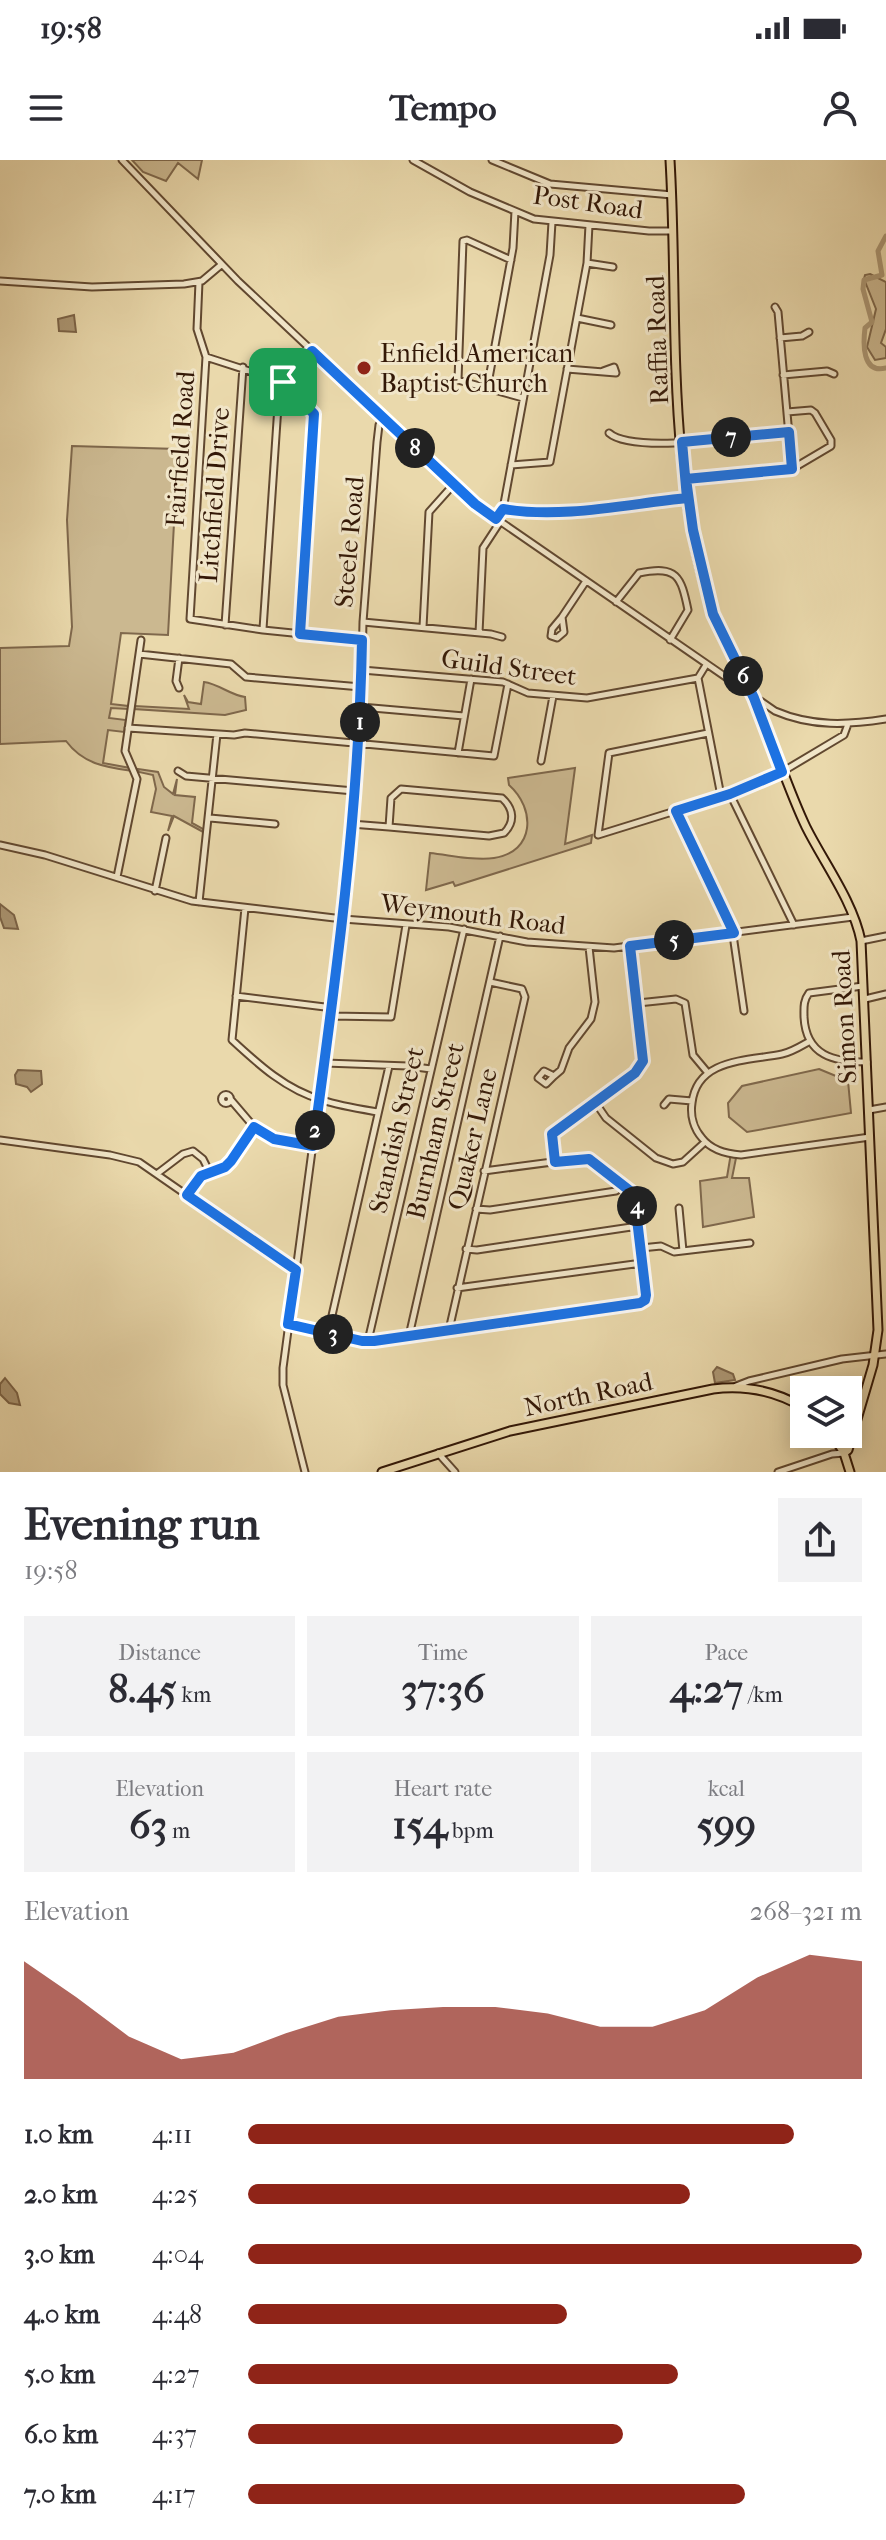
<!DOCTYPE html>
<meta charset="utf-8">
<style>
body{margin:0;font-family:"IM FELL French Canon",serif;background:#f2f2f3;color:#2b2b33;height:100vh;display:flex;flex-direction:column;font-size:30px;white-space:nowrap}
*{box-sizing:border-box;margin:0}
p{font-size:26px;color:#7c7c81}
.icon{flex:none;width:44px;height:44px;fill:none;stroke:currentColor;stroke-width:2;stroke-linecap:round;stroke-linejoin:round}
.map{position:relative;height:1312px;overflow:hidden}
.details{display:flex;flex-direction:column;background:#fff;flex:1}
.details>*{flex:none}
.fabs{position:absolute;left:790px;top:1216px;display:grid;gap:16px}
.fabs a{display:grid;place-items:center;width:72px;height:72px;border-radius:0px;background:#fff;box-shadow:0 4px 20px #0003;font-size:40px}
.pin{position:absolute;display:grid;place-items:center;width:68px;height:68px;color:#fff;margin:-34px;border-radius:16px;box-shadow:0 4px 12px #0006}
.km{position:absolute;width:40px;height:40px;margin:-20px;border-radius:50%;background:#222;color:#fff;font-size:22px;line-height:40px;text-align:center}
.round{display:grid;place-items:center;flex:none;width:84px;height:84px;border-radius:0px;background:#f2f2f3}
.summary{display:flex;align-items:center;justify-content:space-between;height:136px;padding:0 24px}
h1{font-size:44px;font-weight:800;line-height:60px}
.metrics{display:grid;grid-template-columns:repeat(3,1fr);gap:12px;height:136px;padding:8px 24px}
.metrics div{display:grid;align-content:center;border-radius:0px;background:#f2f2f3;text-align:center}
.metrics b{font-size:40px;font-weight:800}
.metrics small{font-size:22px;font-weight:400}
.metrics p{font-size:22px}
.chart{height:224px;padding:16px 24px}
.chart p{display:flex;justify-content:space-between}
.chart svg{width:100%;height:144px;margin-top:8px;fill:#8f2418;opacity:.7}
ul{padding:0 24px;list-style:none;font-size:26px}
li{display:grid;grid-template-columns:128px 96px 1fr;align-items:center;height:60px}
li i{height:20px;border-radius:10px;background:#8f2418}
.status{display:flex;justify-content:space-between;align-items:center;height:56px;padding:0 40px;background:#fff;direction:ltr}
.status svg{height:22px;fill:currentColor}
header{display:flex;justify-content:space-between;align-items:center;height:104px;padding:0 24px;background:#fff;font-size:36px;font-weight:800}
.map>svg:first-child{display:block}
</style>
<div class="status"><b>19:58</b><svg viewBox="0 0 49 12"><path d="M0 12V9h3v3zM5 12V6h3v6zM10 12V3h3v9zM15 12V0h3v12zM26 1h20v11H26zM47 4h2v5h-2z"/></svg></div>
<header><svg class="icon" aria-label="menu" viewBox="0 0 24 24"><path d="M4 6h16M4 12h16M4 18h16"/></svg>Tempo<svg class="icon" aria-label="person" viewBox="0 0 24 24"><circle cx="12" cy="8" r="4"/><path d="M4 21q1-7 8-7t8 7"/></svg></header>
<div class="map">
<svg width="886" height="1312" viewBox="0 0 886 1312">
<rect width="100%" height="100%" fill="#ead9ac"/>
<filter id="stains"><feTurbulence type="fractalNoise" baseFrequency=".0025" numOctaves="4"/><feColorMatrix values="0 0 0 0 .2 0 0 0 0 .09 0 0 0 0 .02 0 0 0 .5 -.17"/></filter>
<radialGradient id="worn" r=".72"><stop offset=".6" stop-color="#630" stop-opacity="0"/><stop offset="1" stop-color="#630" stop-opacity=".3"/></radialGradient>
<path fill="#cbb890" stroke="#7f684c" stroke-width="2" d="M132,0H202L198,19L178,3L166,21L143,12Z
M870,114L886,122V169L881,183L886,187V198L875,200L867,187L876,149L864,119L865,115Z
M72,286L178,289L168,475L121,473L111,544L128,546V549L111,548L109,558L126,560L124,572L108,570L103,603L130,608L132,611C105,607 83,604 66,581L0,584V488L69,486L72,467L67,360Z
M204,522C219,524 230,535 245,537L246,550L225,555L134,549L135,546L189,549L184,535L188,542L201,544Z
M575,608L565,684L592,675L591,683L455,726L453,722L426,730L430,693C450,695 474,701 494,698C535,692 536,649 509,625L508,618Z
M138,609L158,612L164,627L173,634L177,619L175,635L195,637L192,663L205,670V673L174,656L168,671L172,656L151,652L156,629L153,615L139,612Z
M819,909L848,921L851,953L747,972L729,957L728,943L742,926Z
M731,993H737L732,1018H749L754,1057L703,1067L700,1021L727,1017Z"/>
<path fill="#ac9774" stroke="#7c6448" stroke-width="2" d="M74,155L76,172L59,171L58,159Z
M0,744L14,755L18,769L4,768L0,757Z
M18,910L41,911L42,924L31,932L27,927L16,924L15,915Z
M717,1207L733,1214L735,1220L715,1223L713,1212Z
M5,1218L17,1233L20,1245L9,1243L0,1234V1224Z"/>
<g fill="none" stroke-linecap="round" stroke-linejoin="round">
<path stroke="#ac9774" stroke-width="5" d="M886,76L878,91L882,115L864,120L863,129L872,162L865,168C863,184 862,214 886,208"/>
<defs>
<path id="minor" d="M122,0L238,121L475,344L775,551C812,567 848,565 886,559
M413,0L470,32L534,59L649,71H673
M492,0L550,24L672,35
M511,100L467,80L463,81L458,220L523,238
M587,103L613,107
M0,121L92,127L184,124L202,121L221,105
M199,122L197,169L206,197L190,459L263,470L362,480
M775,147L778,152L792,309
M577,158L611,165
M780,178L802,176L809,172
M206,197L283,222L313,250L300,473
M567,209L616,213L614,207L603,211
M783,215L827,211L834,214
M487,229L513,88L515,51
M609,273C634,295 753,275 789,272
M511,305L550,302L587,103L589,65
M686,319L792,309L831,286V280L815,253L811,250L787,252
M503,349C563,358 627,344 687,338
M496,359L503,349L550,95L552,62
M616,442L639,413C677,405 681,416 688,450L670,480
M562,457L564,472L557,478L551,476L552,469Z
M562,457L586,421
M363,462L491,474L502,477
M225,465L243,207
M423,467L429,352L454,324
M263,469L279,231L283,222L312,191
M479,473L483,388L500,362
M139,494L231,504L246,517L361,527
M706,505L698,518L721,636
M362,510L503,522L528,533L587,538L698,518
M179,528L176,521L179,498
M361,547L464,556
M128,568L234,575L245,573L494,596L508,524
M708,573L609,593L598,675L730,634L782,612L844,575L848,564
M458,593L471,519
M541,601L553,536
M178,611L186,616L354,631
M401,629L502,638C514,649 515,662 504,673L489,676L389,667L391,638Z
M730,634L794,765
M676,651L732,768L744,851
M210,658L275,664
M351,664L389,667
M0,685L45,695L192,741L343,759L449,767L527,782L614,788L853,757
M117,717L137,619L125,591L141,480
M155,731L166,678
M199,742L217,574
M245,748L232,880C258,904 286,930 322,940C340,946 360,949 378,952
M861,781L886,776
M863,826L809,833C803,841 804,848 804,857C806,896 834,902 867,902
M236,836L333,848
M865,839L886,834
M638,843L676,839L685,843L693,895L708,913
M331,856L391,857L406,765
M810,881C801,886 792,892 782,894C748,901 697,898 692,943C690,956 694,969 702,978C712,991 727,994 741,995L870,977
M325,903L408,906L431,909
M554,916L546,924L538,918L544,911L554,916L561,910L569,888L591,859L595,842L589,787
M221.5 939a4.5 4.5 0 1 1 9 0a4.5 4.5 0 1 1-9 0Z
M231,940L255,968L268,977L313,986
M595,942L606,958L656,998L673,1004L683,1002L705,982
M664,945L669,939L692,941
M869,950L886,947
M0,980L110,995L139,1002L295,1110
M555,1002L551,979L554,971L635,913L643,901L630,786
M158,1013L183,994L193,991L203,999L209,1011
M187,1035L201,1016L228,1004L254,967
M679,1048L683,1091
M476,1049L490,1050L616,1031L623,1026
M641,1088L661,1086L674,1092L750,1083
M466,1089L477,1090L638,1066
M457,1128L642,1103
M288,1164L362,1181H374L645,1140L637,1044L631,1032L589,999L583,998L484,1011
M449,1170L525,837L522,829L490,822
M328,1173L389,906
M409,1176L500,776
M368,1181L464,769
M736,1226L749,1221L842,1199L886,1194
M438,1293L455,1312
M305,1312L283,1225V1208L343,759L361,547L363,462L377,282L379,265L383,258
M778,1312L832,1294L844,1293"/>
<path id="major" d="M670,0C679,152 664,316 716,462C725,489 742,512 754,538C773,580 786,625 806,667C824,703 853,741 861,781L878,1170L873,1205L848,1290L844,1293
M832,1274L844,1293L850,1312
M382,1312L510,1271L713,1229C745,1225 776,1231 804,1248"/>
</defs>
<use href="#minor" stroke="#614830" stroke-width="9"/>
<use href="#major" stroke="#331807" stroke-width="11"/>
<use href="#minor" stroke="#f1e6c9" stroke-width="5"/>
<use href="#major" stroke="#ead9ac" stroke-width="7"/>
</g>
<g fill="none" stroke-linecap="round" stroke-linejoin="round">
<defs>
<path id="route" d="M283,222L314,254L300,474L362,480C359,650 336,818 313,986L274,979L254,967L231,1001L225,1007L201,1016L187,1035L296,1110L288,1164L362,1181H374L640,1143L645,1140L646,1135L634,1034L589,999L555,1002L552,974L635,913L643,901L630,786L734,773L676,651L730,634L782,612L754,538L713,454L693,370L686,319L792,309L789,272L682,282L687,338C627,344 563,359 503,349L496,359L475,344L312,191L283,222"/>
</defs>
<use href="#route" stroke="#fff" stroke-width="16"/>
<use href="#route" stroke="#1a73e8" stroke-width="10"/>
</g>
<circle fill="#8f2418" stroke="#f1e6c9" stroke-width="3" cx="364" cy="208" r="8"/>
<g text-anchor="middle" stroke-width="6" stroke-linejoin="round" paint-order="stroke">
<g font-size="26" fill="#331807" stroke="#f1e6c9">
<text transform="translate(588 42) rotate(8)" y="9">Post Road</text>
<text transform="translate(657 180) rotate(-92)" y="9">Raffia Road</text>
<text transform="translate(180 289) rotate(-86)" y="9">Fairfield Road</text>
<text transform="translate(214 335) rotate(-86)" y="9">Litchfield Drive</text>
<text transform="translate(349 382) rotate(-85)" y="9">Steele Road</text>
<text transform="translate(509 507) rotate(8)" y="9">Guild Street</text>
<text transform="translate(473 754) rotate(7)" y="9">Weymouth Road</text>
<text transform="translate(844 857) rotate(-93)" y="9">Simon Road</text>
<text transform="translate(396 970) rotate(-77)" y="9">Standish Street</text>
<text transform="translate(435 971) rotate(-77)" y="9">Burnham Street</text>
<text transform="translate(472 979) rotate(-77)" y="9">Quaker Lane</text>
<text transform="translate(588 1234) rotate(-12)" y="9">North Road</text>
</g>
<g font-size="26" fill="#331807" stroke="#f1e6c9" text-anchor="start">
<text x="380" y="202">Enfield American<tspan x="380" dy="30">Baptist Church</tspan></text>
</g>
</g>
<rect width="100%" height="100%" filter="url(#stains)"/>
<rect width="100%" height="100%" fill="url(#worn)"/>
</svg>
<div class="fabs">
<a><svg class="icon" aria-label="layers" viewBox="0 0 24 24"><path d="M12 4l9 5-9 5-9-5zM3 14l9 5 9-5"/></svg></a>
</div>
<div class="pin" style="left:283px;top:222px;background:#1e9e55"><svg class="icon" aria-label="arrive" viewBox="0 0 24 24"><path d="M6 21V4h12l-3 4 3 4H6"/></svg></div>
<b class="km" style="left:360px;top:562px">1</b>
<b class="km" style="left:315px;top:970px">2</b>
<b class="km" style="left:333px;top:1174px">3</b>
<b class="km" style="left:637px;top:1046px">4</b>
<b class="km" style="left:674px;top:780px">5</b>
<b class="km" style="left:743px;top:516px">6</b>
<b class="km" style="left:731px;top:277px">7</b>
<b class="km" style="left:415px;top:288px">8</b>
</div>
<section class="details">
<div class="summary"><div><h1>Evening run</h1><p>19:58</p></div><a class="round"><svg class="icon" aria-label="share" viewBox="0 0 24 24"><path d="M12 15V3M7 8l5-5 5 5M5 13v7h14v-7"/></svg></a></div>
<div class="metrics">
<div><p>Distance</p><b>8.45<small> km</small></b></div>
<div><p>Time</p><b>37:36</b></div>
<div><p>Pace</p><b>4:27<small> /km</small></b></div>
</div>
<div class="metrics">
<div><p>Elevation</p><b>63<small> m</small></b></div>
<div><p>Heart rate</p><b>154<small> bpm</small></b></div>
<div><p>kcal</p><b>599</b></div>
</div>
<div class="chart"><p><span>Elevation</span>268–321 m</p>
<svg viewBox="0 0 160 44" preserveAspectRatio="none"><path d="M0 44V8L10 19L20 31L30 38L40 36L50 30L60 25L70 23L80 22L90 22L100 24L110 28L120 28L130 23L140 13L150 6L160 8V44z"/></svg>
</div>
<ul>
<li><b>1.0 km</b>4:11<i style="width:89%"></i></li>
<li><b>2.0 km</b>4:25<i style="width:72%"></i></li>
<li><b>3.0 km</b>4:04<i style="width:100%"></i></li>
<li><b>4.0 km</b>4:48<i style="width:52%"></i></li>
<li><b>5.0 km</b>4:27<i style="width:70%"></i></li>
<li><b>6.0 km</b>4:37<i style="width:61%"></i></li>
<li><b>7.0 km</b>4:17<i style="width:81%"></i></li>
</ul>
</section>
